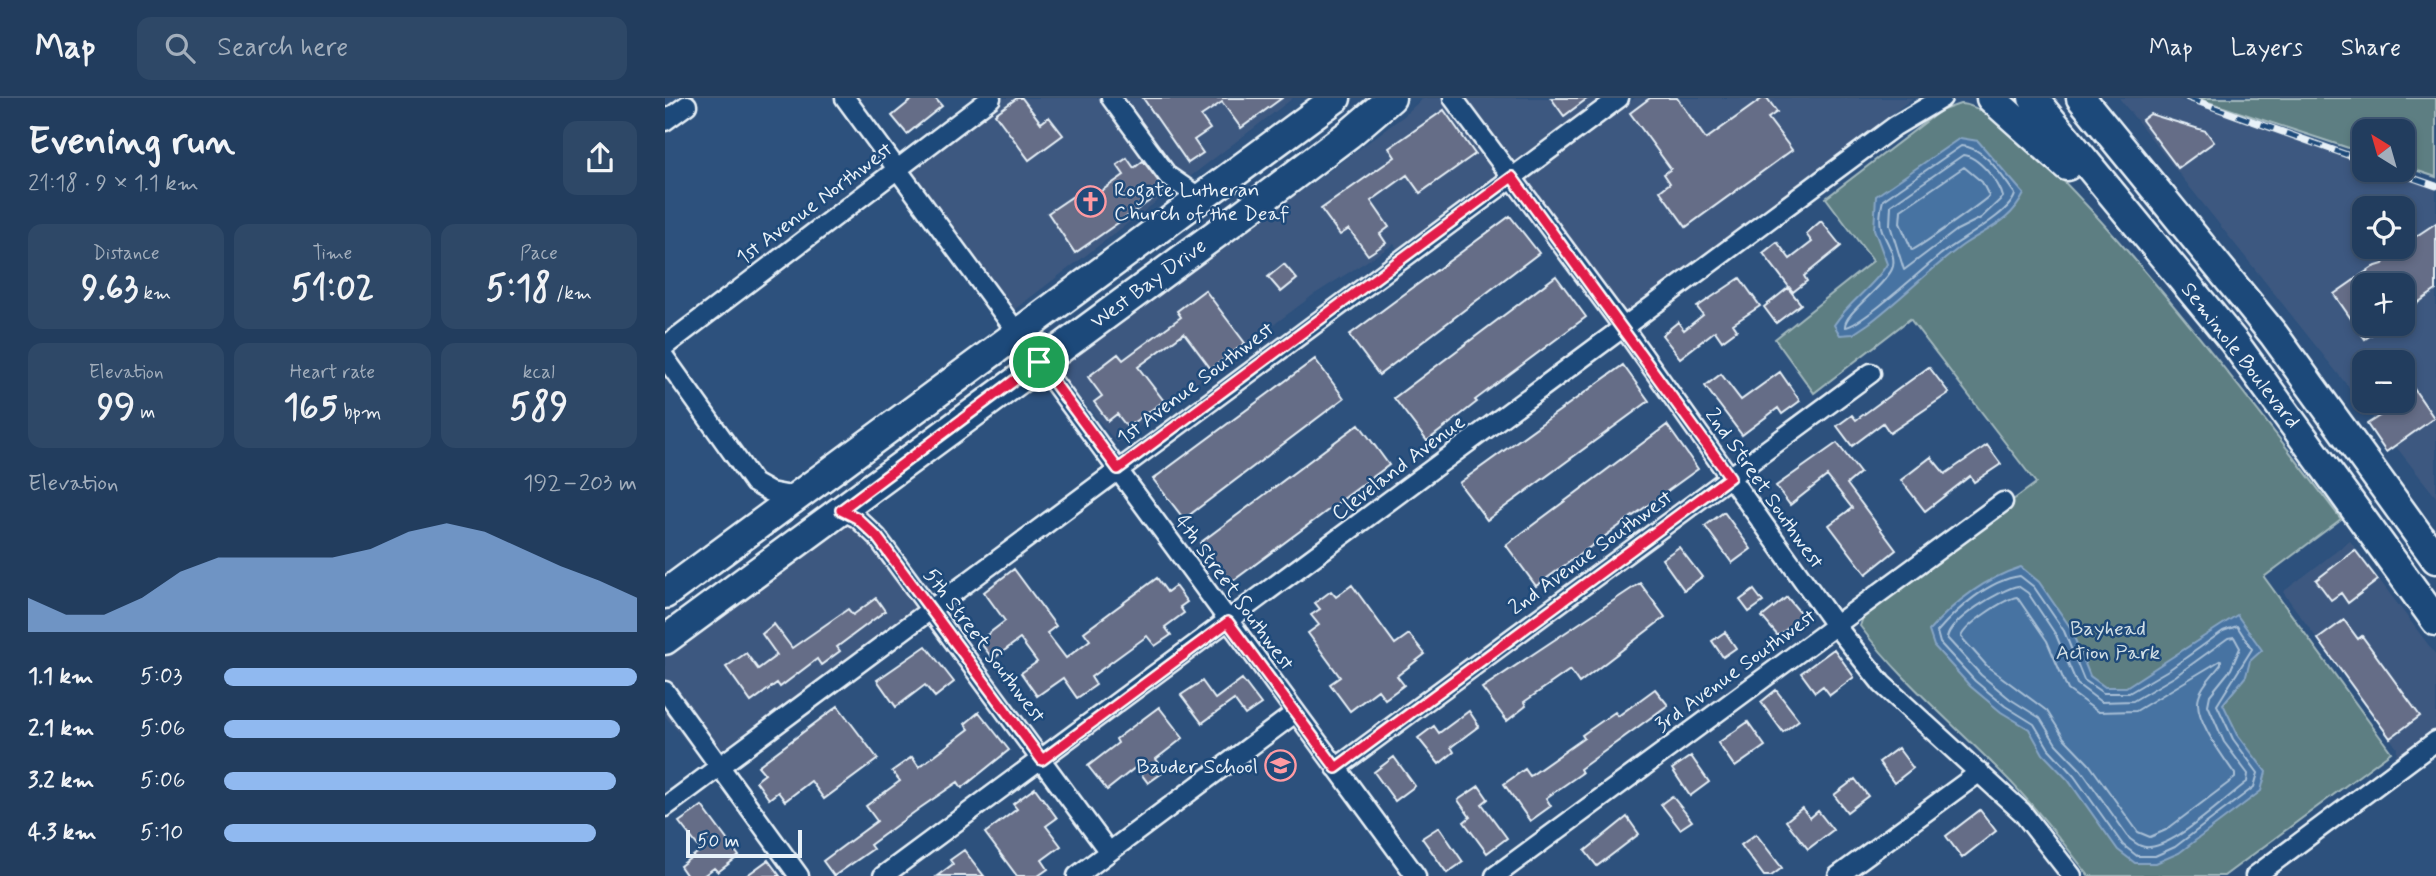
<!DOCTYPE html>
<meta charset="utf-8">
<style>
body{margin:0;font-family:Mynerve,sans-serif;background:#2e4867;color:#f1f3f6;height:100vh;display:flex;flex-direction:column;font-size:26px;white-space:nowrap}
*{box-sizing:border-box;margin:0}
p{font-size:23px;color:#a2aebc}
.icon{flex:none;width:38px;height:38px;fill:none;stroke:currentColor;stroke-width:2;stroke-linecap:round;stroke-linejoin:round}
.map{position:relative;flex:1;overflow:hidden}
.side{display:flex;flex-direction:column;background:#223d5e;width:665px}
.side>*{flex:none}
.needle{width:46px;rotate:323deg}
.buttons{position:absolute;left:1687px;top:21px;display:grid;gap:14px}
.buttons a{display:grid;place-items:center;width:63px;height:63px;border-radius:14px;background:#223d5e;box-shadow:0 4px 10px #0003,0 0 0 2px #3f5673;font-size:35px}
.scale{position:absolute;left:21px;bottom:18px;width:116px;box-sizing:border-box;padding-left:7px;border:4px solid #e8f1f8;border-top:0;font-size:19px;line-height:24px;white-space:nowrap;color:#e8f1f8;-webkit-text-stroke:5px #1f4a7a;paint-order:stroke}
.pin{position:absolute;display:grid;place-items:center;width:60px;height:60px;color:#fff;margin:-30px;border:4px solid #fff;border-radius:50%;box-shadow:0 2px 7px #0007}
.round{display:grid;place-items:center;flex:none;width:74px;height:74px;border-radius:14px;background:#2e4867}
.summary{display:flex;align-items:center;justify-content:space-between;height:119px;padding:0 28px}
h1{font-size:38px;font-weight:700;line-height:52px}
.metrics{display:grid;grid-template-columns:repeat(3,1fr);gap:10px;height:119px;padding:7px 28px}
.metrics div{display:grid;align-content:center;border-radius:14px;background:#2e4867;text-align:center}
.metrics b{font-size:35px;font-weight:700}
.metrics small{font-size:19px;font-weight:400}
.metrics p{font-size:19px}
.chart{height:196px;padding:14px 28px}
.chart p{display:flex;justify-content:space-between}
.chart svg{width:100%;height:126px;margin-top:7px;fill:#90b9f0;opacity:.7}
ul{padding:0 28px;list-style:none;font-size:23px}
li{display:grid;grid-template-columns:112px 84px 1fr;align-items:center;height:52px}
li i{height:18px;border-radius:9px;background:#90b9f0}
header{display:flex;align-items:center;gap:42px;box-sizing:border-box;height:98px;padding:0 35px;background:#223d5e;border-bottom:2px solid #3f5673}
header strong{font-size:33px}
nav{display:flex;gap:38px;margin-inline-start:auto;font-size:24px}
.search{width:490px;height:63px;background:#2e4867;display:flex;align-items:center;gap:18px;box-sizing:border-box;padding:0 24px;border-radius:14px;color:#a2aebc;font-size:26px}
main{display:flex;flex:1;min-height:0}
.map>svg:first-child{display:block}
</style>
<header>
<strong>Map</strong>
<div class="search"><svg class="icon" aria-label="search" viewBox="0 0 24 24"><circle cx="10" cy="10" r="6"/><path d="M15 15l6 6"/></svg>Search here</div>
<nav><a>Map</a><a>Layers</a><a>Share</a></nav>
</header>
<main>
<section class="side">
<div class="summary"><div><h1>Evening run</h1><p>21:18 · 9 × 1.1 km</p></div><a class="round"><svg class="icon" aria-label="share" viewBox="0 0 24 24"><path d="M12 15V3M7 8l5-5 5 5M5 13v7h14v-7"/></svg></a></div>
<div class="metrics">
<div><p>Distance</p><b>9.63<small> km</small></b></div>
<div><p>Time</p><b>51:02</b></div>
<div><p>Pace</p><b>5:18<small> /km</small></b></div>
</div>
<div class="metrics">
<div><p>Elevation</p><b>99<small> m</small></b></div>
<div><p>Heart rate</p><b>165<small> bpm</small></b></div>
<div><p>kcal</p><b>589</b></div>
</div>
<div class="chart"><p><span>Elevation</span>192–203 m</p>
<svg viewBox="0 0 160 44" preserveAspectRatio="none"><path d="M0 44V32L10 38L20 38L30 32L40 23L50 18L60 18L70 18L80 18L90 15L100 9L110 6L120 9L130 15L140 21L150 26L160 32V44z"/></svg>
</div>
<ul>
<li><b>1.1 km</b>5:03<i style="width:100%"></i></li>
<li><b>2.1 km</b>5:06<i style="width:96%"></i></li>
<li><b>3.2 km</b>5:06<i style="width:95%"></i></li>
<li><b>4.3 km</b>5:10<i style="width:90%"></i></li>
</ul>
</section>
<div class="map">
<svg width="1771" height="778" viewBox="0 0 1771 778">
<rect width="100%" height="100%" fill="#2d517d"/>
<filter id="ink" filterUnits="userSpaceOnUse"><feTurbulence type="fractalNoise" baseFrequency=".0143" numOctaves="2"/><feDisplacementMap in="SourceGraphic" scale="14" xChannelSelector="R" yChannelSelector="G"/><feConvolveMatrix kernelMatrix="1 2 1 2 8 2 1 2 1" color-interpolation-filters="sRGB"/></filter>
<g filter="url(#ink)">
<path fill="#3e5980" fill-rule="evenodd" d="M339,0H436L497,83L508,91L346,214L243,73Z
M456,0H628L522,81L508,72Z
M758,0H778L835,77L733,152L729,146L648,197L452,345L392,272L739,18Z
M798,0H939L848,67Z
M970,0H1248L958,216L858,82Z
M1454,0H1510L1699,63V72H1727L1771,86V399ZM1699,110H1738V149H1699ZM1699,187H1738V226H1699ZM1699,264H1738V303H1699Z
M184,425L206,444L252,507L222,535L55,658L0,580V560Z
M1685,443L1771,557V632L1701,683L1731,660L1732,650L1618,494Z
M0,607L43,667L42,668L0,618Z"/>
<path fill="#5d7e82" stroke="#a2b8bd" stroke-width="2" d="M1531,0H1771V79L1738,68V33H1699V55Z
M1295,6C1365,6 1624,353 1676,421L1599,479L1726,654L1559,778H1424C1396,742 1369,707 1337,675C1289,626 1236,583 1195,528L1201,511L1371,385L1245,221L1149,295L1110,241L1208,163L1161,100L1275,13Z"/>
<path fill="#4773a2" stroke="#87a5c4" stroke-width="2" d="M1295,40L1313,43L1359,96C1344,126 1322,130 1298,147C1265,171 1236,201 1203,226L1188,236L1175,237L1169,227C1184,203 1208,190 1222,166L1209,131L1211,98Z
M1356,469L1374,484L1405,529L1425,578L1440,589H1461L1572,517L1597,552L1585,563L1581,578L1558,606L1573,637L1601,674L1596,693L1514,755L1491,765H1470L1453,752L1403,682L1378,656L1364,631L1336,614L1305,588L1269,548L1264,533C1289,504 1319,481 1356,469Z"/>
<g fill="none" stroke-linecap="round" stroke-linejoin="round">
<path stroke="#a8bfd6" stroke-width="2" d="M1296,48C1320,49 1336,77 1350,96C1347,115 1292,143 1275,157C1260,169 1195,229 1180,229C1178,216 1220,188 1227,171C1233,157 1219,142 1216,129C1214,120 1216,110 1218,102Z
M1298,57C1313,58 1335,85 1338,99L1316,120L1292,132L1239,172L1225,127L1226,107Z
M1299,69L1317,84L1324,98C1318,104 1252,151 1247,152L1235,125L1236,112Z
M1355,478L1369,489L1399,533L1419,582L1438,595H1464L1505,571L1558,533L1572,528L1587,551L1552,607L1568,641L1593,675L1589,689L1510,749L1490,758H1472L1458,747L1409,678L1384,651L1369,626L1340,608L1310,583L1275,545L1272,534C1292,511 1324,482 1355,478Z
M1353,488L1363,495L1391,537L1412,586L1436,604L1468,603L1509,579L1563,540L1569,539L1575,550L1566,571L1545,597L1543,607L1559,644L1583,676L1582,684C1559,701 1512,747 1485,749C1476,750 1472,746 1465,741L1416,672L1391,646L1375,620L1345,601L1316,577L1282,540C1285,522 1336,491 1353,488Z
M1352,499L1382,543L1403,592L1433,614L1471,613L1556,562V566C1549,576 1537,586 1534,598C1527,618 1558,659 1570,676V680L1501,732L1485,739L1473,734L1424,666L1399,640L1382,613L1323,569L1296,539C1300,527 1339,501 1352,499Z"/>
</g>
<path fill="#656d87" stroke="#e8f1f8" stroke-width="2" d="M249,0H270L277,8L242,36L227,18Z
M352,0H357L376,25L384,19L398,37L364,62L330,16Z
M478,0H617L576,30L557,4L536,18L545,31L529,42L538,55L523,65Z
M886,0H923L899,18Z
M985,0H1012L1041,41L1098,0H1102L1112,14L1103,20L1127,52L1021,129L995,93L1005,85L999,76L1006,71L965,15Z
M779,12L810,56L755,95L742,77L706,103L724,129L715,136L721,145L703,157L684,131L675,137L656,111L730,59L724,50Z
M1485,16L1541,33L1549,44L1513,70L1477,22Z
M462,60L469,70L478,63L500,92L410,155L383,115L423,88L429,98L459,77L452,67Z
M845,118L874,155L714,277L684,237Z
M1156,123L1176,148L1139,178L1142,183L1128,194L1098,155L1112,144L1125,161L1147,144L1141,136Z
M1771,125V192L1738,215V187H1699V226H1722L1700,241L1669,196L1708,169L1718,166L1723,157Z
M619,166L632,181L616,194L603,179Z
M891,178L921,219L810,302L812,304L762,343L729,300Z
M1075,180L1095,208L1068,226L1072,232L1057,243L1050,233L1015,260L997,237L1013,224L1019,232L1038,217L1032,209Z
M1123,190L1136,206L1111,225L1099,209Z
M540,192L580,245L546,271L519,235L473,269L499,303L462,329L452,316L443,323L429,304L437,298L423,279L453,256L458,262L516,219L512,213Z
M650,261L679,300L519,421L488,381Z
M958,267L984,303L822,422L794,385Z
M1264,269L1284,295L1225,335L1218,325L1187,348L1172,328L1187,317L1191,322Z
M1115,274L1135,303L1117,316L1113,310L1077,337L1040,288L1056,276L1076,302Z
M1738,275L1769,320L1721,354L1702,326L1738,303Z
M694,326L724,367L565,485L535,445Z
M1002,327L1033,371L871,488L841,447Z
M1172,345L1195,375L1182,386L1231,452L1201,476L1164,427L1187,410L1162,378L1125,407L1111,388Z
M1322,347L1336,366L1309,384L1305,378L1260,413L1236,382L1266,359L1280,376Z
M1059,414L1086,451L1067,465L1040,428Z
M1014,449L1037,479L1019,492L997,461Z
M1690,452L1713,482L1683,505L1676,495L1666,502L1651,482Z
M349,471L391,528L382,535L401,560L425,542L419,534L492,480L502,494L510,488L522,504L515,509L519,515L500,529L506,537L490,548L482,538L426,579L431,587L412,600L398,580L372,598L356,575L372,564L355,541L328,561L314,543L340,523L319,494Z
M975,485L1000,519L914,585L905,572L859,604L861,608L842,623L817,590Z
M687,487L730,546L744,536L760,556L732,578L739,587L720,601L713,592L685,613L665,586L675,579L643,535L654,527L646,517L655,511L650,505L666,493L671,499Z
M1089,492L1098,504L1084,514L1075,502Z
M1122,499L1138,518L1113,538L1097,519Z
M211,500L220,513L172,549L175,553L156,567L152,561L115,589L112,585L86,604L61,569L81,555L93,571L112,557L97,536L109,526L127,550L183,511L188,517Z
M1679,522L1693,541L1697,538L1755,618L1725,640L1653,541Z
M1060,534L1071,550L1058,559L1047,543Z
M261,548L289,584L270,599L260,587L231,609L212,582Z
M1169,551L1189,579L1165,597L1158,588L1150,594L1136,575Z
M577,581L596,606L580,617L569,602L537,625L516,597L537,583L550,601Z
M990,591L1003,607L915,671L917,675L881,700L886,708L865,723L839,686L860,671L865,678L919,640L917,637L950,614L953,618Z
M1111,592L1134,622L1118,634L1096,604Z
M173,608L213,661L159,701L146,683L120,703L113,694L104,701L91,683L100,676L93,668Z
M494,609L518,640L491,661L500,673L483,685L471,669L442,692L423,668L453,645L451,641Z
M804,613L814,628L786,649L789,654L774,666L753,640L769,628L774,635Z
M314,614L344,652L297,690L293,684L255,710L205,747L208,751L169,778L158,763L212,723L201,708L235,683L227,673L247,659L254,669L304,631L300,626Z
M1083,624L1100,648L1070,669L1053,645Z
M1233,650L1248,670L1229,685L1214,664Z
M1026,658L1044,684L1025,698L1007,671Z
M729,659L750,688L730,703L709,674Z
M1190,681L1203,698L1182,714L1169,697Z
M814,688L823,701L817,706L842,740L822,755L799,724L805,719L793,702Z
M370,690L392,720L381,728L396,748L377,762L383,771L373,778H352L320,735L352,711L348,706Z
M1007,698L1027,723L1015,731L996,706Z
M37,708L74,758L53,774L49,770L38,778H22L15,768L36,752L14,724Z
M1137,710L1145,720L1153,713L1168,732L1143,751L1121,723Z
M1315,712L1331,733L1297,760L1281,738Z
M962,719L974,736L932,768L920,753Z
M774,729L798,764L782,775L757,740Z
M1091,736L1117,770L1106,778H1099L1076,747Z
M299,752L319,778H272L288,766L285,762Z
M103,762L115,778H81Z"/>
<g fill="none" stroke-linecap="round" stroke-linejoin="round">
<defs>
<path id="minor" d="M180,0L751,778
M446,0L503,78L535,100
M788,0L958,229L1170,527L1217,586L1357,714L1407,778
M0,23L22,7
M0,248L326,0
M0,260L89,385L105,394L131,399
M176,412L192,420L212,439L444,754
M0,593L134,778
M671,670L1206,275
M0,709L954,0
M218,778L1230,28L1277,0
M412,778L630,615
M830,778L1338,404
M1173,778L1315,674
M1590,778L1771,643"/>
<path id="primary" d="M1326,0L1402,68
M1368,0L1569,244L1771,523
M1416,0L1609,237L1771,461
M0,496L671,0
M0,542L566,125L684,36L726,0"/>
</defs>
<use href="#minor" stroke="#e8f1f8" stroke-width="23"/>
<use href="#primary" stroke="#e8f1f8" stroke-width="33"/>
<use href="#minor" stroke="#1f4a7a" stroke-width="18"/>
<use href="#primary" stroke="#1f4a7a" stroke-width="28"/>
<defs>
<path id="rail" d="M1523,0L1699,63
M1725,72L1771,88"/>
</defs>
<use href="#rail" stroke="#e8f1f8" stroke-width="7"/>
<use href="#rail" stroke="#1f4a7a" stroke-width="4.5" stroke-dasharray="13" stroke-linecap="butt"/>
</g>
</g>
<g fill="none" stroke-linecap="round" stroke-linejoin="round" filter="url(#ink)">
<defs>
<path id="route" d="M847,79L1065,379L671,670L563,524L377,662L212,439L192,420L176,412L374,264L453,371Z"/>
</defs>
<use href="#route" stroke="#fff" stroke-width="14"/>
<use href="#route" stroke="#e11d48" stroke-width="9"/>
</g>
<defs>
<symbol id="church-ring" viewBox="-11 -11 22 22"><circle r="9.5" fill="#1f4a7a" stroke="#ff9aa2" stroke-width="1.5"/><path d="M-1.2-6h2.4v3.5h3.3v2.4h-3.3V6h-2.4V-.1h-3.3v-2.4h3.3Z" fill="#ff9aa2"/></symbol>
<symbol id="school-ring" viewBox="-11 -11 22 22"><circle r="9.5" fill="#1f4a7a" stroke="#ff9aa2" stroke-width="1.5"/><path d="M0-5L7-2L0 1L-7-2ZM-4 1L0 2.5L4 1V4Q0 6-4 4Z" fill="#ff9aa2"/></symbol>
</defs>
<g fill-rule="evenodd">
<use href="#church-ring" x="408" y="86" width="35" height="35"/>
<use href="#school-ring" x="598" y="650" width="35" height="35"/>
</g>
<g text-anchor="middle" stroke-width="5" stroke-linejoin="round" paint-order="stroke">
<g font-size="21" fill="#e8f1f8" stroke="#1f4a7a" text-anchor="start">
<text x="449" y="98">Rogate Lutheran<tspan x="449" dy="24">Church of the Deaf</tspan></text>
<text x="593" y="675" text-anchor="end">Bauder School</text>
</g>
<g font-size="21" fill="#e8f1f8" stroke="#1f4a7a">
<text transform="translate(149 105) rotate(-37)" y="7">1st Avenue Northwest</text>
<text transform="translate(483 185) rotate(-36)" y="7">West Bay Drive</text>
<text transform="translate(1576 257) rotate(52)" y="7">Seminole Boulevard</text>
<text transform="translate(530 285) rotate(-37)" y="7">1st Avenue Southwest</text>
<text transform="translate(733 369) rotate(-37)" y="7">Cleveland Avenue</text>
<text transform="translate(1100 390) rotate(55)" y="7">2nd Street Southwest</text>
<text transform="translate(925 454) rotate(-36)" y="7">2nd Avenue Southwest</text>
<text transform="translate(570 494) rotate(54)" y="7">4th Street Southwest</text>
<text transform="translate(320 547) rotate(53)" y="7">5th Street Southwest</text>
<text transform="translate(1070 572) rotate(-36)" y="7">3rd Avenue Southwest</text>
</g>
<g font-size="21" fill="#d3e0e6" stroke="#1f4a7a">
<text x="1443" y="537">Bayhead<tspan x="1443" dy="24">Action Park</tspan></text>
</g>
</g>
</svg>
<div class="buttons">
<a><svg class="needle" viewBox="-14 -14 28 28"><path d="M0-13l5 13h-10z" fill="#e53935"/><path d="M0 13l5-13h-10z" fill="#a2aebc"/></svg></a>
<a><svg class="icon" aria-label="locate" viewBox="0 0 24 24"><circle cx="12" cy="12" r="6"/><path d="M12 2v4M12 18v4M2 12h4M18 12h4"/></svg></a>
<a>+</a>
<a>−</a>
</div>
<div class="scale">50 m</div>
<div class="pin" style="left:374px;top:264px;background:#1e9e55"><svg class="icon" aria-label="arrive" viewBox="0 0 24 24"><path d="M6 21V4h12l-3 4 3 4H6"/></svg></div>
</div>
</main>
